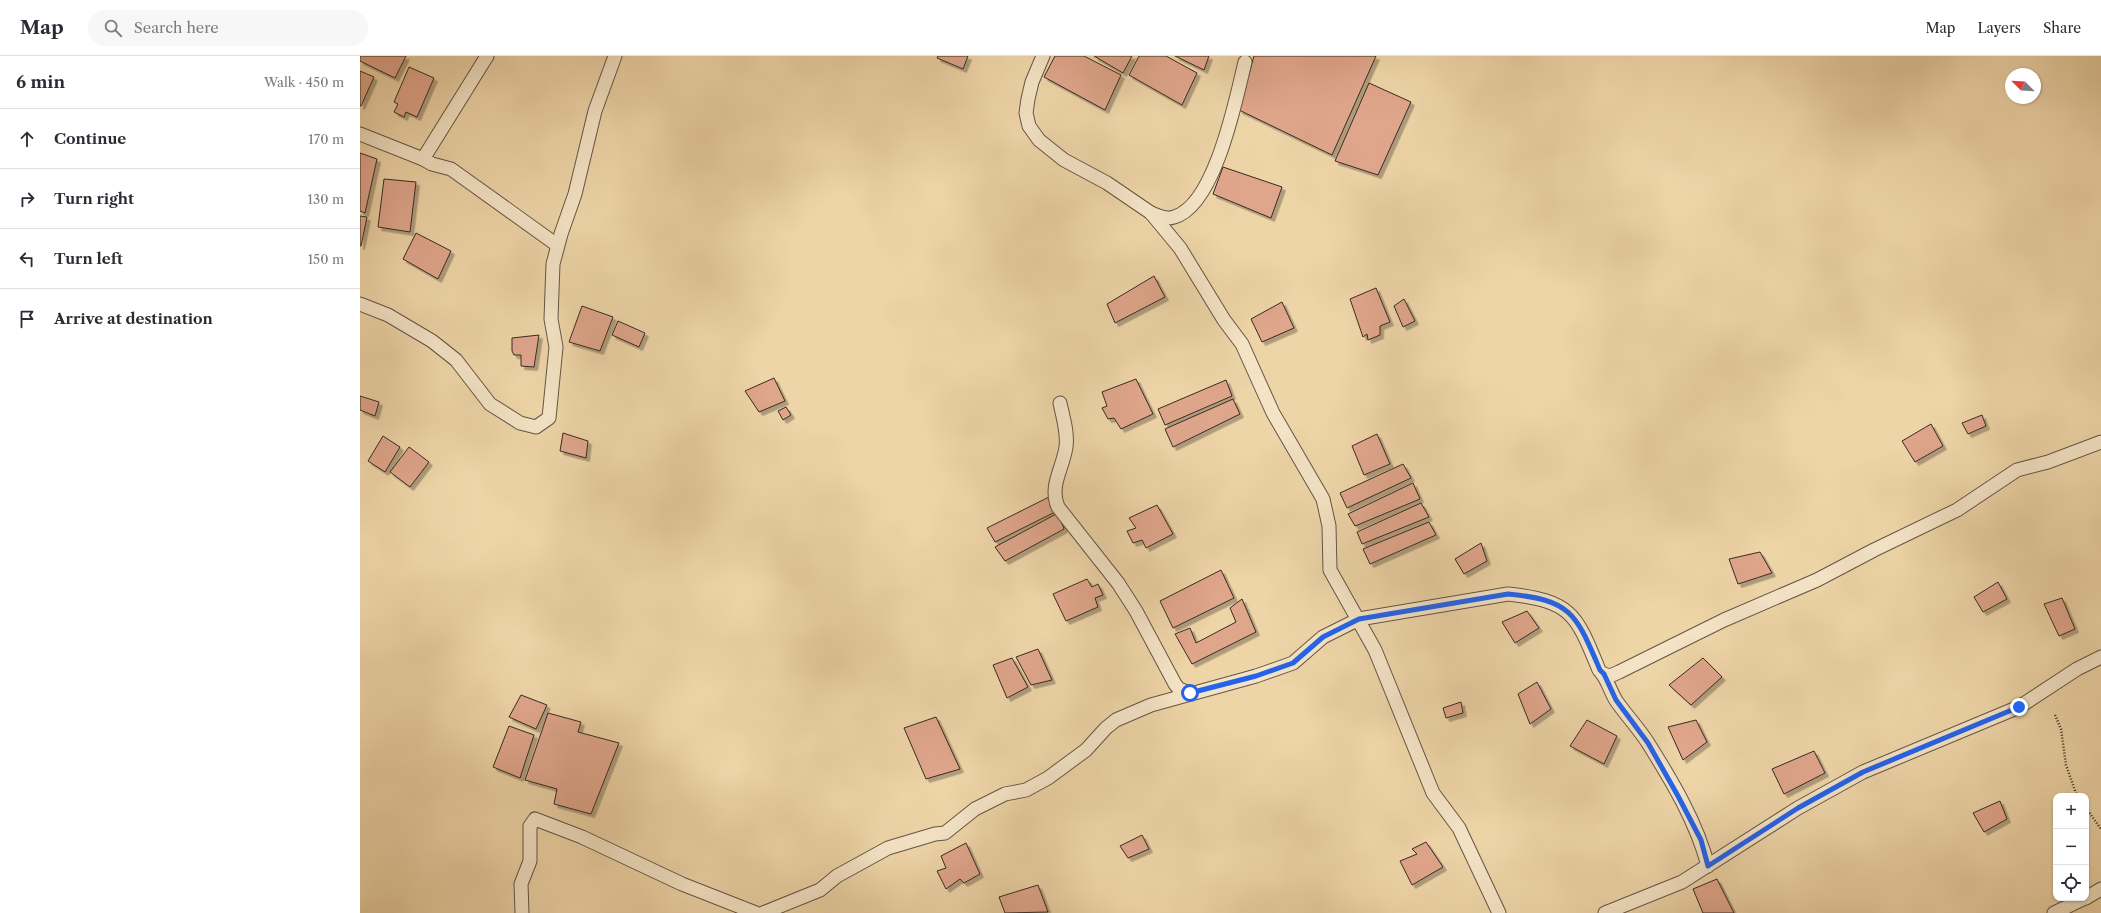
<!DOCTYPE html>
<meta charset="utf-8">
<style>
body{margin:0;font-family:"Libre Caslon Text",serif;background:#f7f7f7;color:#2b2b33}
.controls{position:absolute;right:12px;bottom:12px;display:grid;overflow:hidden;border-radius:8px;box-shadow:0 1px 3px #0004}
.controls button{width:36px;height:36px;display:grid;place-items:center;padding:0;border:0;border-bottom:1px solid #e1e1e2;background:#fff;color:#2b2b33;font:20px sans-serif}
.compass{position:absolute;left:1645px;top:12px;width:36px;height:36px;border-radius:50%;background:#fff;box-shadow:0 1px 3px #0004;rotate:294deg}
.stop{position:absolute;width:12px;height:12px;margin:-9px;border:3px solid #2563eb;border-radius:50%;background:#fff}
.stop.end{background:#2563eb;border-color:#fff;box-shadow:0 1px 4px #0008}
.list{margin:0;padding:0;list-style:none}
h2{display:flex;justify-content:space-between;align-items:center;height:52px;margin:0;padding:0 16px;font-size:17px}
h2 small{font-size:13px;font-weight:400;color:#7c7c81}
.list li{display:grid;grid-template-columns:26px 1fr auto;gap:12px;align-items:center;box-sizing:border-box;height:60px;padding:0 16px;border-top:1px solid #e1e1e2}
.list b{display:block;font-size:15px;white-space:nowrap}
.list em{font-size:13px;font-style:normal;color:#7c7c81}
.icon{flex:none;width:22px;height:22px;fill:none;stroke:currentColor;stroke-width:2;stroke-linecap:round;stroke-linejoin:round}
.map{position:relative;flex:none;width:1741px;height:857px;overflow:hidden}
header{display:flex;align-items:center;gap:24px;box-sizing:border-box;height:56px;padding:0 20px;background:#fff;border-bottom:1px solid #e1e1e2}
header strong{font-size:19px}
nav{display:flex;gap:22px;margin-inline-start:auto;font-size:14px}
.search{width:280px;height:36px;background:#f7f7f7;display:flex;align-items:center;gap:10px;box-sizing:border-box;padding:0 14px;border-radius:22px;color:#7c7c81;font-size:15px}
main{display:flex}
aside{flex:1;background:#fff}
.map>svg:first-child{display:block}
.building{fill:#e0a68c;stroke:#362a24;filter:url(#shadow)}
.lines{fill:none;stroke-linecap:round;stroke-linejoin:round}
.street-casing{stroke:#645545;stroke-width:15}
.path{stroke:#362a24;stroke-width:2.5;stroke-dasharray:1 2;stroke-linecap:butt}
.street{stroke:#f4e4c6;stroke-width:13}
.route{stroke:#2563eb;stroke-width:5}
</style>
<header>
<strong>Map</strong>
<div class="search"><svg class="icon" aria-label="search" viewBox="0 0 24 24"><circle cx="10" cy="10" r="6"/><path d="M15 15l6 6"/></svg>Search here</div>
<nav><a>Map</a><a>Layers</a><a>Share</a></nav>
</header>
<main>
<aside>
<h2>6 min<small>Walk · 450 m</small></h2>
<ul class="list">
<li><svg class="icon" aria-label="ahead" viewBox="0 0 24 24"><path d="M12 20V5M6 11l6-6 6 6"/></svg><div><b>Continue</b></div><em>170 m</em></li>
<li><svg class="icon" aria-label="right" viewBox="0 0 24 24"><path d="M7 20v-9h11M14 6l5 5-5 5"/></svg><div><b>Turn right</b></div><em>130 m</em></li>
<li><svg class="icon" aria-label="left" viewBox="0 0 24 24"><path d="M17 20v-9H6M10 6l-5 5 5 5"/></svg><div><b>Turn left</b></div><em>150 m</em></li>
<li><svg class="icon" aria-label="arrive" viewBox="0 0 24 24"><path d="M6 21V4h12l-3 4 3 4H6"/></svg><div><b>Arrive at destination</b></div></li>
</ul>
</aside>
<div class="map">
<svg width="1741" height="857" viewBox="0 0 1741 857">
<defs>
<filter id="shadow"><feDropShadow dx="3.5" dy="3.5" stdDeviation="0" flood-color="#0004"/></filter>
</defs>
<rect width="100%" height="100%" fill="#eed5a8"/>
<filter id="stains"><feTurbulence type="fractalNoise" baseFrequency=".005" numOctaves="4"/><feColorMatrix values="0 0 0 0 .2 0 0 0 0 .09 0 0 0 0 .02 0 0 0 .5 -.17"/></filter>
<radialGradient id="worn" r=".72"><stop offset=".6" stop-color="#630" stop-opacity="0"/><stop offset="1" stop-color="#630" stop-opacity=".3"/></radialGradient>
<g class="building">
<polygon points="0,0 46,0 35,22 0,5"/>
<polygon points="578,0 608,0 603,13 577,2"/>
<polygon points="695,0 724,0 761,19 745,54 684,21"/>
<polygon points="734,0 772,0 763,17"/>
<polygon points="779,0 806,0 837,17 822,49 769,19"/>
<polygon points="815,0 849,0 844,14"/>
<polygon points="894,0 1016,0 972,99 879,54"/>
<polygon points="49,11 74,22 57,61 46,56 44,61 34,56 38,48 34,46"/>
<polygon points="0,15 14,21 1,50 0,50"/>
<polygon points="1009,27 1051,46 1018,119 975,105"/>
<polygon points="0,97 17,103 5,157 0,155"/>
<polygon points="863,111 922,131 911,162 853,138"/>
<polygon points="24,123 56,126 50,176 18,171"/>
<polygon points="0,160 7,161 1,190 0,190"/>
<polygon points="56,177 91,195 78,223 43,203"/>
<polygon points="794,220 805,241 755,267 747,248"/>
<polygon points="1016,232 1030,266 1020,270 1020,279 1008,284 1007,278 1003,281 990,243"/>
<polygon points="1044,243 1055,265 1043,271 1034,250"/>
<polygon points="922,246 934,272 902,286 891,263"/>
<polygon points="222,250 253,261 240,295 209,286"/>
<polygon points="258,265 285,277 279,291 252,279"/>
<polygon points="179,279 174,311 161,310 161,299 154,299 152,295 152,282"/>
<polygon points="414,322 425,345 399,356 385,335"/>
<polygon points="776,323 793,358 761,373 754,362 748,363 742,352 747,350 742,336"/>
<polygon points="866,324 872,340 805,369 798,353"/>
<polygon points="0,340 19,346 15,360 0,354"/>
<polygon points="873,343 880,358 813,391 805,373"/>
<polygon points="426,351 431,359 423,364 418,355"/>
<polygon points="1622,359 1626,370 1608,378 1602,367"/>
<polygon points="1571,368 1583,390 1555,406 1542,385"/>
<polygon points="203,377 228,385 226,402 200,395"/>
<polygon points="1017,378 1030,408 1004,419 992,390"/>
<polygon points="23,380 40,391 25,416 8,405"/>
<polygon points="49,391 69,406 50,431 30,416"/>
<polygon points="1043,408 1051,422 987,452 980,437"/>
<polygon points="1053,427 1060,443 995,470 988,458"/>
<polygon points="691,440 697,455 635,486 627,472"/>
<polygon points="1061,447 1069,461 1002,488 997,476"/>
<polygon points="797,449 813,478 786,492 782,484 773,487 767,475 776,472 769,462"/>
<polygon points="698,457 704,473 645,505 635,491"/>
<polygon points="1069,466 1076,479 1010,508 1003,493"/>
<polygon points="1121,487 1127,505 1104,518 1095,503"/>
<polygon points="1400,496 1412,517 1378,528 1369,503"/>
<polygon points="861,514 874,542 813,572 800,545"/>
<polygon points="727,523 732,531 738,528 743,539 735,542 738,551 706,565 693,538"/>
<polygon points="1638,526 1647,543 1623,556 1614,541"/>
<polygon points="1702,542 1715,573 1699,580 1684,548"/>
<polygon points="882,543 896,576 832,608 815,578 830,572 836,587 876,566 870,552"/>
<polygon points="1167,555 1179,572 1155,587 1142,566"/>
<polygon points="678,593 692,624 671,629 656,601"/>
<polygon points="652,602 668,631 647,642 633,609"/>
<polygon points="1343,602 1362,621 1331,649 1309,629"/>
<polygon points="1177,626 1191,653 1170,668 1158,638"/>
<polygon points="161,639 187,649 176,673 149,661"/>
<polygon points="1101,646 1103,657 1086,662 1083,652"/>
<polygon points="188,657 221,666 218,676 259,687 231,758 194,748 197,733 165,724"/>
<polygon points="576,661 600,713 566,723 544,672"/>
<polygon points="1227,664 1257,680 1244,708 1210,690"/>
<polygon points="1336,664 1347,686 1323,704 1308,671"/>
<polygon points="149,670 174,679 160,722 133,711"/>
<polygon points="1454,695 1465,717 1424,738 1412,713"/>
<polygon points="1640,745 1647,763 1624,776 1613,757"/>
<polygon points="782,779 789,793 768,802 760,790"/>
<polygon points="1066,786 1083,811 1052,829 1040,805 1057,798 1052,793"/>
<polygon points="606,787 620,818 604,827 600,823 586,833 577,815 586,812 581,800"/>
<polygon points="1357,823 1374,857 1343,857 1333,833"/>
<polygon points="678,829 688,856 645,857 639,841"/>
</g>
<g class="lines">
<g class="street-casing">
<g id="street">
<polyline points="683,0 672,26 668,43 666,57 669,70 679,84 704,104 747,127 791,157 820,192 864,264 882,288 913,357 963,443 969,470 970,514 1015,594 1073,737 1099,772 1139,857"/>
<polyline points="0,78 63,103 72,108 91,113 197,189"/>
<polyline points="63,103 127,0"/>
<path d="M791,157C798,160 806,164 814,161C855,150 876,43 885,6"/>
<polyline points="0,248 28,259 72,285 96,304 130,348 160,367 176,371 189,362 196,291 191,263 193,208 201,178 215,138 235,55 255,0"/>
<path d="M700,347C703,361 708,377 706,391C703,412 689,430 698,451L758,527L776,555L815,628L819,633L830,637"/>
<polyline points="1244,618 1250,620 1259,616 1364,564 1457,524 1514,494 1597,454 1657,414 1688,406 1741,386"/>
<polyline points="1726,842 1741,833"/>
<polyline points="162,857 161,828 170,805 170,770 175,763 222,781 322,828 396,857"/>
<path d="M403,857L460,834L477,820L528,792L575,778L585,777L615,753L645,738L666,734L688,722L726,694L746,672L756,664L791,649L896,620L933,607L963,581L999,563L1148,538C1212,545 1216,558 1239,614C1248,623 1250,636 1257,646C1267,660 1279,673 1288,687C1312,725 1337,767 1348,810"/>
<polyline points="1245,857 1322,826 1438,752 1503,716 1659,651 1717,613 1741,601"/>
<polyline points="1694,857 1725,842"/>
</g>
</g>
<g class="path">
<polyline points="1695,659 1701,673 1706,709 1717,740"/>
<polyline points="1726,752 1741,773"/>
</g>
<use href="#street" class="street"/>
</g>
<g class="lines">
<path class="route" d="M830,637L896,620L933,607L963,581L999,563L1148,538C1212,544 1216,558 1240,614L1244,618L1256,644L1288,687L1318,740L1341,784L1348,810L1438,752L1503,716L1659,651"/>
</g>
<rect width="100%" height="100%" filter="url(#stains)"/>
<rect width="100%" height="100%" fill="url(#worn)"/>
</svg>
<div class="controls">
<button>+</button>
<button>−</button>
<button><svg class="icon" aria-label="locate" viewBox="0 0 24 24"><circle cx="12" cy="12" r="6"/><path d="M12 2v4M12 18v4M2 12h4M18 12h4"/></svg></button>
</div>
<svg class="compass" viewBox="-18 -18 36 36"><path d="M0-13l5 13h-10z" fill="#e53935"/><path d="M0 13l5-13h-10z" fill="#7c7c81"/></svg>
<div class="stop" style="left:830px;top:637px"></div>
<div class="stop end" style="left:1659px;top:651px"></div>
</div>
</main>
